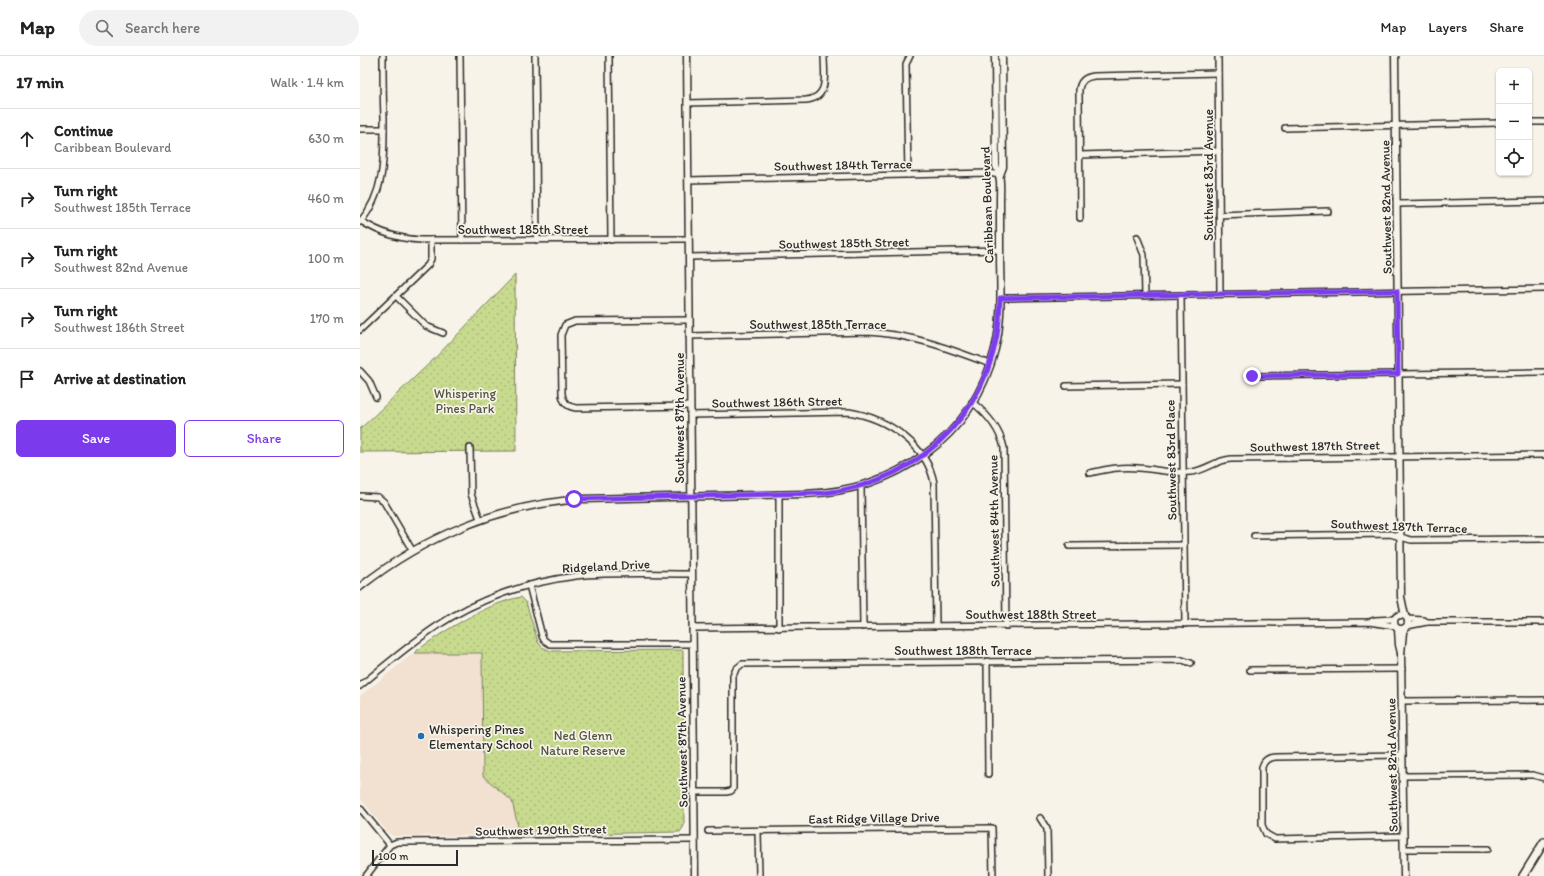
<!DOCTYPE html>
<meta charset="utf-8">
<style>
body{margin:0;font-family:Itim,sans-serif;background:#f2f2f2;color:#222}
.controls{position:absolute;right:12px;top:12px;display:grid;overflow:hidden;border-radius:6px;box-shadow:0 1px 3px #0004}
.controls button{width:36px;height:36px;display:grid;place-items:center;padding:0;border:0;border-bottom:1px solid #e0e0e0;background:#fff;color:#222;font:20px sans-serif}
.scale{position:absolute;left:12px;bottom:10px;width:86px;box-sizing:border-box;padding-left:4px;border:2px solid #2b2b2b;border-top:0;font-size:11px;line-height:14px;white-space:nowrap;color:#2b2b2b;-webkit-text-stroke:3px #f7f3e8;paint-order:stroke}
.stop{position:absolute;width:12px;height:12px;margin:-9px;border:3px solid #7c3aed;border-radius:50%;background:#fff}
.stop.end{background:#7c3aed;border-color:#fff;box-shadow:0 1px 4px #0008}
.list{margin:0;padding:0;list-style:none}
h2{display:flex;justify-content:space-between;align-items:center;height:52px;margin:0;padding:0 16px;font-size:17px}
h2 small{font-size:13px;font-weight:400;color:#767676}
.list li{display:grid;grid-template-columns:26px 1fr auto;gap:12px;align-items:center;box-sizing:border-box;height:60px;padding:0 16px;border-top:1px solid #e0e0e0}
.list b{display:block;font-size:15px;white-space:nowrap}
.list p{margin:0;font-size:13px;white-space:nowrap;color:#767676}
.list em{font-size:13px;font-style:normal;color:#767676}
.actions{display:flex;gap:8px;padding:12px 16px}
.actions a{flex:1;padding:9px 0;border:1px solid #7c3aed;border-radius:6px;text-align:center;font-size:14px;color:#7c3aed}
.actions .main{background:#7c3aed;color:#fff}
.icon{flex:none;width:22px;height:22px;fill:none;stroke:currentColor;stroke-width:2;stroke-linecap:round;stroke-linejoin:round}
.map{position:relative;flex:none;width:1184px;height:820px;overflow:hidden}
header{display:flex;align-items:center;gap:24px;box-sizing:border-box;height:56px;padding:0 20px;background:#fff;border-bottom:1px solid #e0e0e0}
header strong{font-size:19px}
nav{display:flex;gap:22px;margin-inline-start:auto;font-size:14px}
.search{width:280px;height:36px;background:#f2f2f2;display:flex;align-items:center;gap:10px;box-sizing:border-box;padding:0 14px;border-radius:22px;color:#767676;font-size:15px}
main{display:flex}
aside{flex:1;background:#fff}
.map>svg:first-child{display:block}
.built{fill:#f2e0d0}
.grass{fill:url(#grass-dots);stroke:#79825c}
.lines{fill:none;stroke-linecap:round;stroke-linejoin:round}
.minor-casing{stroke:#2b2b2b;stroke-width:8}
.tertiary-casing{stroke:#2b2b2b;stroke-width:9}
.secondary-casing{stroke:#2b2b2b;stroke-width:10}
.minor{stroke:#f7f3e8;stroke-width:5}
.tertiary{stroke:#f7f3e8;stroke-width:6}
.secondary{stroke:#f7f3e8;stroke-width:7}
.route{stroke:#7c3aed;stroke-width:5}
.poi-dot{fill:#1f6fb2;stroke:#f7f3e8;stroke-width:1.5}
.labels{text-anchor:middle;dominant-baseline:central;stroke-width:3.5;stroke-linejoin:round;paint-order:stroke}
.street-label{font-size:13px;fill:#2b2b2b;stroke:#f7f3e8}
.park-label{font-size:13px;fill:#525744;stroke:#f7f3e8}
.poi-label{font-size:13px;fill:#2b2b2b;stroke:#f7f3e8;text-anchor:start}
</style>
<header>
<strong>Map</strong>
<div class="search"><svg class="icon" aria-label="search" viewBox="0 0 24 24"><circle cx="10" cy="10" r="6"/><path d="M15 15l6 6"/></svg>Search here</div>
<nav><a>Map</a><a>Layers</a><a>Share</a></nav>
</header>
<main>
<aside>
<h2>17 min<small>Walk · 1.4 km</small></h2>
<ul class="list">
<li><svg class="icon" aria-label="ahead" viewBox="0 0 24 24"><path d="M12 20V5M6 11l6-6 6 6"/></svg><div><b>Continue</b><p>Caribbean Boulevard</p></div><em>630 m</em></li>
<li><svg class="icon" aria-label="right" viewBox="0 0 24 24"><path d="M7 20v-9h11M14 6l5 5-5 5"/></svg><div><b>Turn right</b><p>Southwest 185th Terrace</p></div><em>460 m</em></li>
<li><svg class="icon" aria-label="right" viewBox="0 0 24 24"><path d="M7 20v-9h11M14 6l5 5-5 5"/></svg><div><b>Turn right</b><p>Southwest 82nd Avenue</p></div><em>100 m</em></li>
<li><svg class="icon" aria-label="right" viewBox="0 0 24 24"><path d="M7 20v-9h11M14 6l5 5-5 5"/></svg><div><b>Turn right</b><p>Southwest 186th Street</p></div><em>170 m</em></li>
<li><svg class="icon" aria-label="arrive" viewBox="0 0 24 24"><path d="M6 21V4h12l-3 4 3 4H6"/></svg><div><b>Arrive at destination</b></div></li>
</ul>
<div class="actions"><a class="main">Save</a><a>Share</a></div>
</aside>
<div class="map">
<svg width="1184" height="820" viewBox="0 0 1184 820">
<defs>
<pattern id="grass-dots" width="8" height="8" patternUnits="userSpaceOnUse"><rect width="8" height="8" fill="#c7da8e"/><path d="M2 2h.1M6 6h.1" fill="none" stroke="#abbb7b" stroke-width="1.8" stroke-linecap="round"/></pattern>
</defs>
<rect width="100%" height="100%" fill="#f7f3e8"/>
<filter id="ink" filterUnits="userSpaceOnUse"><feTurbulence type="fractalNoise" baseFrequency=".025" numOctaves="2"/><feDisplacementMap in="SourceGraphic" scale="8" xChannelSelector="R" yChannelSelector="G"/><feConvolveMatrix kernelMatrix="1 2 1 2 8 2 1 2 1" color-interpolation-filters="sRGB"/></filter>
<g filter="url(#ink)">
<polygon class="built" points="54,597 122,597 123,720 152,745 160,779 32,780 28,777 0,742 0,640"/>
<g class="grass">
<polygon points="155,219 156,395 0,396 0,373 74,303"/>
<path d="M161,541L166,546L178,586L182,591L191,595L323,594L324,770L320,776L160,779L152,745L123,720L122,597H54C81,576 128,547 161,541Z"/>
</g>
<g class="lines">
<g class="minor-casing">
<g id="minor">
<polyline points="100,0 102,184"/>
<polyline points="175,0 177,184"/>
<polyline points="249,0 251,184"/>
<polyline points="858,0 860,238"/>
<path d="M327,47L446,44C470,42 464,18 464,0"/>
<polyline points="1169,66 1184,66"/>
<polyline points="925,72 1139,67"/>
<polyline points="0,73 24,73"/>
<polyline points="720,99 859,95"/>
<polyline points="548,119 546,8 550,0"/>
<polyline points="328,124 628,117 640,119"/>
<polyline points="1037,148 1184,145"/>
<polyline points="859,159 968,155"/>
<path d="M720,162L719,34C720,25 725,21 734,20L858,17"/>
<path d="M1,165C20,177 38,183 61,184L328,183"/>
<path d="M0,166C26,136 24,98 24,61C23,41 23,20 23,0"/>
<polyline points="777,181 784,199 785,240"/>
<polyline points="329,201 640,194"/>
<polyline points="821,239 825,568"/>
<polyline points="36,240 66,270 83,277"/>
<polyline points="641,242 1184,233"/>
<path d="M329,264L215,265L205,269L201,279L202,338C203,346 207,351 216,352L330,350"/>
<polyline points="0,274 68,209 71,203 71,184"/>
<path d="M329,280L508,276C551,278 590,293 630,308"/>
<polyline points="0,315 9,325 16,341"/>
<polyline points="892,320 1184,316"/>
<polyline points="706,330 822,328"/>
<path d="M612,346C627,358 640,373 644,392L646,570"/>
<path d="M330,359L489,356C526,362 567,388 574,427L576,570"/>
<polyline points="110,392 111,438 120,463"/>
<path d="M730,417C747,413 762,410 779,412C796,413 812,418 831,416C845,415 856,404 871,403L1184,399"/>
<polyline points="501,430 503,571"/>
<polyline points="419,438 419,572"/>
<polyline points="0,440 18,441 24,446 52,494"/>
<polyline points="894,480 1030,478 1051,484 1184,483"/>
<polyline points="709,490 824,489"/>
<polyline points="169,529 182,580 184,584 190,588 332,588"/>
<polyline points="1047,563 1064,564 1067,566 1184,566"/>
<polyline points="1009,566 1015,564 1034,563"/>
<polyline points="1047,570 1067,566"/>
<polyline points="332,572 1009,566 1035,570"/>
<polyline points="627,605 628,718"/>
<polyline points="890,614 1042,613"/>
<path d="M0,630C25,609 50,588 77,570C117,543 168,526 216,520C254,516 293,518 331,518"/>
<polyline points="1042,645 1184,644"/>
<path d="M1043,699L916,701C909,701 904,704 902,711V769L906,778L915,783L1044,780"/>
<polyline points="1043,720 1173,719 1184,722"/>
<polyline points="334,736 366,736 371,735 373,733 373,620 376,613 382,608 822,604 831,607"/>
<polyline points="0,752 30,789"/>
<polyline points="680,762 687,773 688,820"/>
<polyline points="348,775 632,772 633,820"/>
<polyline points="398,775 399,820"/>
<polyline points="1044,793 1128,793"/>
<polyline points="6,820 30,789 37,786 334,784"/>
</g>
</g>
<g class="tertiary-casing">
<g id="tertiary">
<polyline points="327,0 335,820"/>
<polyline points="1035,0 1041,541 1045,560"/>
<polyline points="640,119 643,111 642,0"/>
<path d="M0,531C64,480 140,449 222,443L445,438C534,435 613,383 635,293C643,262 640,229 640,197C640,179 640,161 640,143C640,135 641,126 639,119C639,116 637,113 636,110L635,0"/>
<circle cx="1041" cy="566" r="7"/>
<polyline points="1038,573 1039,589 1041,597"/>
<polyline points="1044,820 1041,598 1043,576 1045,572"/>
</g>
</g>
<g class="secondary-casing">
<polyline id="secondary" points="1163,820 1184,786"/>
</g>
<use href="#minor" class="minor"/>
<use href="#tertiary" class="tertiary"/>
<use href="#secondary" class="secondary"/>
</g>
</g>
<g class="lines" filter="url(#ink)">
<path class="route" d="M214,443L464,437C566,426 641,346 640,242L1037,235L1038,318L892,320"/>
</g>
<circle class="poi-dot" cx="61" cy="680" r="4"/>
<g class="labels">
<g class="street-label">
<text transform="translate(483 109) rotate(-1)">Southwest 184th Terrace</text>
<text transform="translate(848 119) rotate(-90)">Southwest 83rd Avenue</text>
<text transform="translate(627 149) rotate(-92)">Caribbean Boulevard</text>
<text transform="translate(1026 151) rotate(-91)">Southwest 82nd Avenue</text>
<text x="163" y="173">Southwest 185th Street</text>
<text transform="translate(484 187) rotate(-1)">Southwest 185th Street</text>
<text x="458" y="268">Southwest 185th Terrace</text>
<text transform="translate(417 346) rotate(-1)">Southwest 186th Street</text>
<text transform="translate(319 362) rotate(-90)">Southwest 87th Avenue</text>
<text transform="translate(955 390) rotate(-1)">Southwest 187th Street</text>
<text transform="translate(811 404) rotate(-91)">Southwest 83rd Place</text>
<text transform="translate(634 465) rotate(-91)">Southwest 84th Avenue</text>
<text transform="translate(1039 470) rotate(2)">Southwest 187th Terrace</text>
<text transform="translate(246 510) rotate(-3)">Ridgeland Drive</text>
<text x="671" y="558">Southwest 188th Street</text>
<text x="603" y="594">Southwest 188th Terrace</text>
<text transform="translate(322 686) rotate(-91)">Southwest 87th Avenue</text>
<text transform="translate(1032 709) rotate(-91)">Southwest 82nd Avenue</text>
<text transform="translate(514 762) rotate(-1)">East Ridge Village Drive</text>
<text transform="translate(181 774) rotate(-1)">Southwest 190th Street</text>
</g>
<g class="park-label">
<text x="105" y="337">Whispering<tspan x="105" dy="15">Pines Park</tspan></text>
<text x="223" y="679">Ned Glenn<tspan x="223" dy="15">Nature Reserve</tspan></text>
</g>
<g class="poi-label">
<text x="69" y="673">Whispering Pines<tspan x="69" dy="15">Elementary School</tspan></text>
</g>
</g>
</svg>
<div class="controls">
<button>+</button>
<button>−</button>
<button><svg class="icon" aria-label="locate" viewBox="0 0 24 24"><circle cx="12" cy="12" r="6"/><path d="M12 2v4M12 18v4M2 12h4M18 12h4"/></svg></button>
</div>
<div class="scale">100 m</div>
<div class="stop" style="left:214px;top:443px"></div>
<div class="stop end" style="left:892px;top:320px"></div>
</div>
</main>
